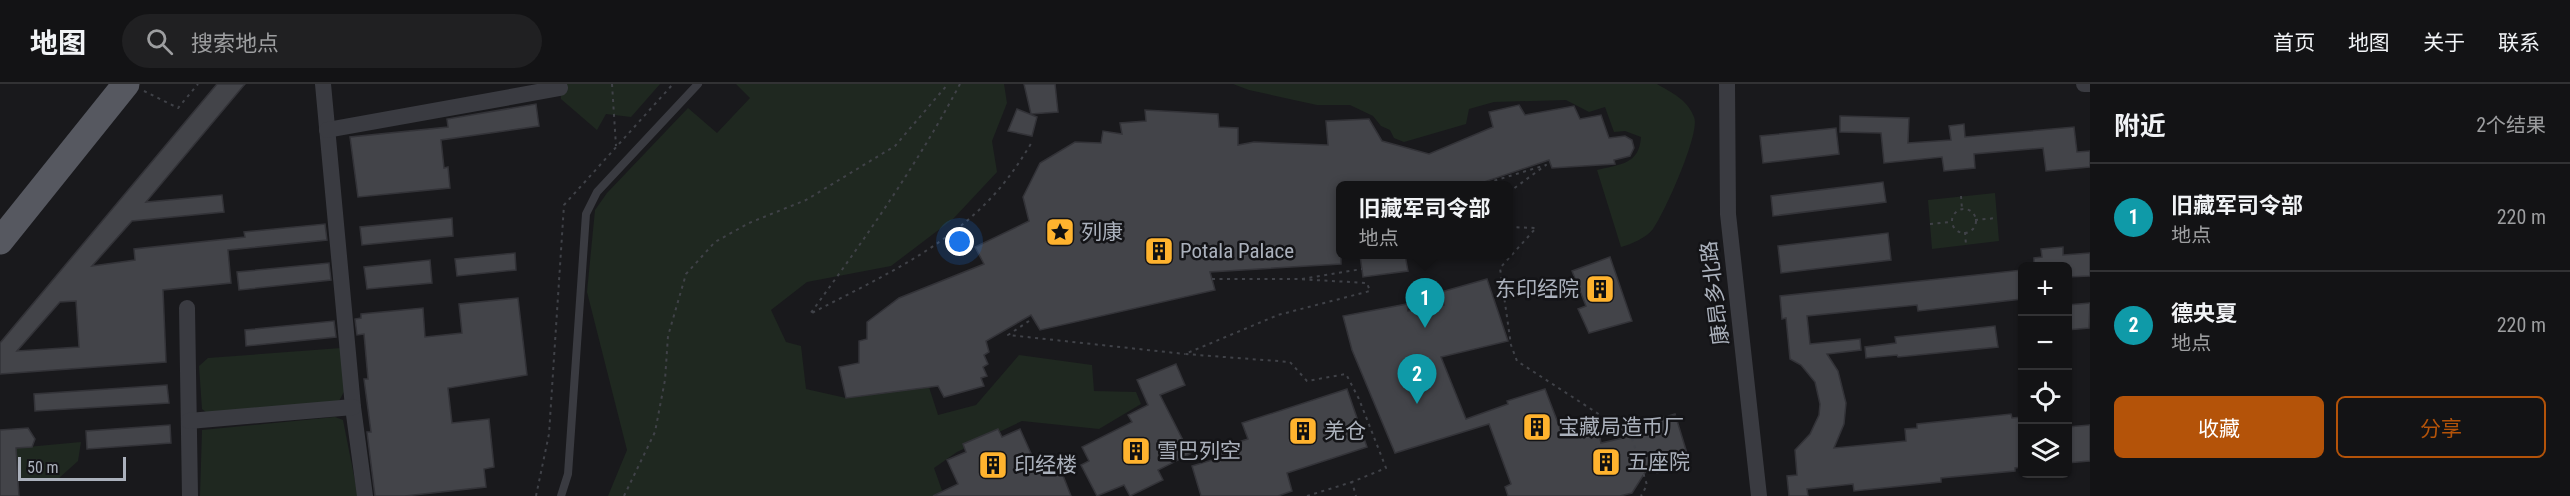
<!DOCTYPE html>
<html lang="zh">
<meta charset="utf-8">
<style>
body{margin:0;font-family:"Roboto Condensed","Noto Sans SC",sans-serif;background:#202022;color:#f1f3f6}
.controls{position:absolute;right:18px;bottom:18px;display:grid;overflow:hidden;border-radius:9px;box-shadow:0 2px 4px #0004}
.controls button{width:54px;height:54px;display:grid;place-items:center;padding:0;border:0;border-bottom:2px solid #323234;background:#131315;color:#f1f3f6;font:30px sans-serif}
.scale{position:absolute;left:18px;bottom:15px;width:108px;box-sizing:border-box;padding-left:6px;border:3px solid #abb1bc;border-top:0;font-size:16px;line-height:21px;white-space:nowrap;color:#abb1bc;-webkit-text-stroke:4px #141417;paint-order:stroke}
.you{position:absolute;left:960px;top:158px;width:21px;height:21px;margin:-15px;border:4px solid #fff;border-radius:50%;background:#1a73e8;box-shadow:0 0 0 9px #1a73e833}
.badge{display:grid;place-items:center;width:39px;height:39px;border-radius:50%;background:#b45309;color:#fff;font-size:20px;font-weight:700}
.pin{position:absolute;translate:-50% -50px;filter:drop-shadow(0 2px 3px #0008)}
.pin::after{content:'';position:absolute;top:32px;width:21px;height:18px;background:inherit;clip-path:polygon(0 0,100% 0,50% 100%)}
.popup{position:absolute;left:1336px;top:97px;width:177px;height:78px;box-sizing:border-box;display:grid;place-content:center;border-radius:9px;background:#131315;filter:drop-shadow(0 2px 4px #0005);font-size:20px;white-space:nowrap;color:#9d9ea0}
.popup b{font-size:22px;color:#f1f3f6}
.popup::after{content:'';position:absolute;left:50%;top:100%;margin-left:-12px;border:12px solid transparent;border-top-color:#131315}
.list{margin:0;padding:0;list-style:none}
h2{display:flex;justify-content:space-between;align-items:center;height:78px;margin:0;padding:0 24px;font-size:26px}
h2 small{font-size:20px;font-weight:400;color:#9d9ea0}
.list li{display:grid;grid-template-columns:39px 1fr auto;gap:18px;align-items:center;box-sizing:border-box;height:108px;padding:0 24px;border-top:2px solid #323234}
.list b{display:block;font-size:22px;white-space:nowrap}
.list p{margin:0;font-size:20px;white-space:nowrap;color:#9d9ea0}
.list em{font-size:20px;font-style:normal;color:#9d9ea0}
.actions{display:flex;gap:12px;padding:18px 24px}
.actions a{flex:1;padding:14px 0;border:2px solid #b45309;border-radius:9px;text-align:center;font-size:21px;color:#b45309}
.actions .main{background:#b45309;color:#fff}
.icon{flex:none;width:33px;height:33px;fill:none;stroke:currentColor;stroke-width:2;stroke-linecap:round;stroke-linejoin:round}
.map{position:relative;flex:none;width:2090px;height:412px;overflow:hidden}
header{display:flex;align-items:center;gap:36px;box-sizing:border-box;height:84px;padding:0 30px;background:#131315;border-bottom:2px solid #323234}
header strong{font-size:28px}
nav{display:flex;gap:33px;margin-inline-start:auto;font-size:21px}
.search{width:420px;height:54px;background:#202022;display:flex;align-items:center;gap:15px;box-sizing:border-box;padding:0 21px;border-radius:33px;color:#9d9ea0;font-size:22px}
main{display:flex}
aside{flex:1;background:#131315}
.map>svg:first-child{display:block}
.green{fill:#1f2820}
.building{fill:#434449;stroke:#333338;stroke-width:1.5;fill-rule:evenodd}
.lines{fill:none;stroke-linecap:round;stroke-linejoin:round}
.path{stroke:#404248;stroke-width:2;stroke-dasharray:3 4.5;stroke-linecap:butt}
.service{stroke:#3a3b41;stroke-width:8}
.minor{stroke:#3a3b41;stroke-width:16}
.primary{stroke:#565860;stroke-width:27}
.labels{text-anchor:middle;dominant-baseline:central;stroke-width:5;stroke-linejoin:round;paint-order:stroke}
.poi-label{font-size:21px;fill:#abb1bc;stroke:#141417;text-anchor:start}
.street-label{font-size:21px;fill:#abb1bc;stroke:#141417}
</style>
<header>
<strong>地图</strong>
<div class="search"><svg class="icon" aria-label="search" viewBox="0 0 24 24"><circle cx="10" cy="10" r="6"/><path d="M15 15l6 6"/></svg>搜索地点</div>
<nav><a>首页</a><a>地图</a><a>关于</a><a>联系</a></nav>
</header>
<main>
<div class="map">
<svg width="2090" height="412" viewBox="0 0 2090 412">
<rect width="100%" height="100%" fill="#19191c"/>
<g class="green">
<polygon points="560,0 660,0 631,33 606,30 597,46 561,15"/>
<polygon points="736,0 1004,0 1007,19 992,57 997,88 953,135 891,182 807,198 771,226 786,258 801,262 806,305 846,314 929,303 938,331 976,321 1019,271 1092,281 1094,307 1136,308 1141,320 1099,345 1022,337 957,368 934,384 944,412 608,412 627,366 587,208 595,126 607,109 688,24 717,49 750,14"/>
<path d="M1233,0H1657C1672,9 1687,15 1694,33C1701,48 1664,130 1653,145C1646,154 1632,160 1621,163L1597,86C1620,80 1639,81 1641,53L1625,47L1614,48L1605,23L1589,28L1566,16L1494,18L1469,25L1466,40L1404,58L1394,54L1390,46L1381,42L1373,32L1350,21H1317L1249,6Z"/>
<polygon points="1995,109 1999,157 1932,165 1928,116"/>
<polygon points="341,264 345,306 339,317 207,329 202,325 199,282 208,274"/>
<polygon points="335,333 343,336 358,412 200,412 202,346"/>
<polygon points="81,358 78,377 59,394 18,396 16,364"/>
</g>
<g class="building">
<path d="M217,0H245L146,118L222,111L224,128L132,137L92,182L135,176L134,165L245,153L244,148L325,140L327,156L228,166L231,199L163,206L166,278L0,290V259ZM76,217L79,263L17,267L60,218Z"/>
<polygon points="1024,0 1055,0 1058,28 1031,30"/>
<polygon points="536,20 539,42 441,56 444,84 448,83 450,104 358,113 350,53 448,43 447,35"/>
<polygon points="1519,21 1525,31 1574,22 1580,35 1601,31 1609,54 1625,52 1632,56 1634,64 1630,72 1614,76 1615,80 1552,84 1549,76 1481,99 1480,102 1341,102 1341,180 1210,188 1215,206 1040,246 1031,231 986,257 989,268 984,271 988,280 983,283 987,292 981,294 984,302 944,313 938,302 846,314 839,283 859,279 859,257 867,255 867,238 899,214 984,180 975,163 1029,137 1023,113 1040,79 1075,58 1101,59 1103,47 1122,50 1120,39 1146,37 1145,26 1218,30 1219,43 1238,44 1238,61 1254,58 1328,61 1326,37 1369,35 1382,57 1429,70 1493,43 1489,28"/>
<polygon points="1017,25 1037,33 1032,52 1008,47"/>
<polygon points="1840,32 1909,34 1908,59 1951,56 1949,42 1964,40 1965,53 2074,43 2077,68 2090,67 2090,83 2046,87 2043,64 1974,70 1975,84 1944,87 1942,73 1884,79 1881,49 1840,48"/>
<polygon points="1836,44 1839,70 1763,79 1760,52"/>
<polygon points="1883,98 1886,118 1773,132 1771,112"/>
<polygon points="452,134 453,152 362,161 360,143"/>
<polygon points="1888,149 1891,176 1781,189 1778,162"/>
<polygon points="2063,163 2063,171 2090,169 2090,192 2067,193 2067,183 2034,183 2034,174 2042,173 2041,165"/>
<polygon points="515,169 516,186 457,192 455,175"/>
<polygon points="1360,171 1405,171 1408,187 1363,193"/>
<polygon points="1610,173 1632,237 1589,249 1578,225 1586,222 1572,187"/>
<polygon points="430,176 432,199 367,205 364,183"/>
<polygon points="329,179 331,196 239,206 237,188"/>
<polygon points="2022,186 2022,215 1918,227 1917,221 1807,232 1810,260 1860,255 1861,266 1827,270 1838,287 1846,319 1844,340 1834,364 1906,357 1905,345 1917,344 1917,340 2011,330 2012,334 2022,333 2022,383 2015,384 2015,387 1941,394 1941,398 1854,407 1853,400 1807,405 1808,412 1789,412 1787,392 1797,391 1795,366 1810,350 1819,331 1820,320 1815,298 1801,281 1790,275 1786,234 1782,235 1780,212"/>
<polygon points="1487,195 1508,257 1441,273 1466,335 1508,320 1507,317 1545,305 1563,352 1599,349 1601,359 1645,349 1643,340 1675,330 1690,379 1657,389 1653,376 1632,409 1620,412 1508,412 1505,403 1511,400 1489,340 1395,369 1352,266 1343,232 1407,220 1408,227 1444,221 1441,208"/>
<polygon points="518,214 527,291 448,304 452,339 489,335 494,383 484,385 486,403 405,412 375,412 367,348 371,348 364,295 368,295 364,250 357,251 355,235 361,234 361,230 423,224 425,253 462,249 459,220"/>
<polygon points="2090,219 2089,244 2067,246 2067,221"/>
<polygon points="334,237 336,253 246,262 245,246"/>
<polygon points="1995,242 1998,263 1898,273 1897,271 1866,274 1865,263 1896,259 1895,253"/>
<polygon points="1176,280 1185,301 1160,311 1190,370 1158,386 1163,396 1130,412 1124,401 1097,412 1081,381 1089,377 1082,363 1132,338 1128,331 1148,321 1137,296"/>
<polygon points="167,301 169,319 35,327 34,310"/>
<polygon points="1347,305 1367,363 1287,389 1292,407 1278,412 1201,412 1192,382 1222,373 1219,364 1248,355 1242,339"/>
<polygon points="170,341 171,359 87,365 86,347"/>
<polygon points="2090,341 2090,377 2067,379 2067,343"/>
<polygon points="28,344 35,355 32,363 16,364 19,412 0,412 0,346"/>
<polygon points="998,345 1002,353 1020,345 1038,385 1057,376 1071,412 933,412 958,400 947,376 966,368 963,360"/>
</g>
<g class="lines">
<g class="path">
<polyline points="612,0 616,62"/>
<path d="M960,0C917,81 864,156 810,230C873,197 941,167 991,114C1007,97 1020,78 1032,58"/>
<polyline points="144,7 178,24 198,0"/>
<polyline points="1480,101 1546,81 1509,108"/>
<polyline points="1961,112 1962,125"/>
<circle cx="1964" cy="137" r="12"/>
<polyline points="1975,136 1997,134"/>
<polyline points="1930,140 1951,138"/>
<polyline points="1509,143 1536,144 1500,184 1511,261 1517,277 1631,351 1647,401 1641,412"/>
<polyline points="1965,148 1966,161"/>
<polyline points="1212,195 1297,195 1367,199 1370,207 1278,231 1185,270 1290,278 1307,297 1346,290 1359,315 1386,384 1352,398 1356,412"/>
<polyline points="1302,195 1362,185"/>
<polyline points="1029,237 1008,251 1185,270"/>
<polyline points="536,412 549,350 564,121 673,0"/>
<polyline points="624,412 655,348 665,296 668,252 686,190 715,158 749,139 806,116 895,62 948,0"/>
<polyline points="1307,412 1352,398"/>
</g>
<polyline class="service" points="561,412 568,390 586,130 597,108 698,0"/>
<g class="minor">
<polyline points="323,0 353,323 365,412"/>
<polyline points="1727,0 1728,130 1759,412"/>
<polyline points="2084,0 2090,0"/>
<polyline points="327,46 560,4"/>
<polyline points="187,224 190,412"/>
<polyline points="189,337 353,323"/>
</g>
<polyline class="primary" points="0,157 126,0"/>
</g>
<defs>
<g id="sight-square" transform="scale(1.5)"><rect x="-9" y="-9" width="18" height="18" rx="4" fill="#ffb32e" stroke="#141417"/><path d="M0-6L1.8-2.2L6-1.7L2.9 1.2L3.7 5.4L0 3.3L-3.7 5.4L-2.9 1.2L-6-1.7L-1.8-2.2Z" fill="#111"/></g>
<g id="building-square" transform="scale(1.5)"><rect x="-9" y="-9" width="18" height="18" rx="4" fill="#ffb32e" stroke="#141417"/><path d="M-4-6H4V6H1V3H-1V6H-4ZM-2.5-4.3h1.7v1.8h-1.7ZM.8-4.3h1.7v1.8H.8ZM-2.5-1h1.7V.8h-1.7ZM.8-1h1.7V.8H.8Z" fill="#111"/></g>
</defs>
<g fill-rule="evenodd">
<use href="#sight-square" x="1060" y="148"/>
<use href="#building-square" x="1159" y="167"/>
<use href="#building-square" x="1600" y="205"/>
<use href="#building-square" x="1537" y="343"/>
<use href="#building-square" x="1303" y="347"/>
<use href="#building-square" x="1136" y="367"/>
<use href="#building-square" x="1606" y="378"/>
<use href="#building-square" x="993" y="381"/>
</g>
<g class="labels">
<g class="poi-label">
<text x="1081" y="148">列康</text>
<text x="1180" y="167">Potala Palace</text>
<text x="1579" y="205" text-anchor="end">东印经院</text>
<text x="1558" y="343">宝藏局造币厂</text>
<text x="1324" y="347">羌仓</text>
<text x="1157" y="367">雪巴列空</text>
<text x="1627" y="378">五座院</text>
<text x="1014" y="381">印经楼</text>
</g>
<g class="street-label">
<text transform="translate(1715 209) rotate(-97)">康昂多北路</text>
</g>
</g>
</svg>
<div class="controls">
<button>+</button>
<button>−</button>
<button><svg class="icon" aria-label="locate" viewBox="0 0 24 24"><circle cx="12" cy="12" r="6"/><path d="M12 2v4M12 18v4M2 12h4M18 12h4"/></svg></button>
<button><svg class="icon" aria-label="layers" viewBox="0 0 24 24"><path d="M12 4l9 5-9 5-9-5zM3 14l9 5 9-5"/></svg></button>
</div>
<div class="scale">50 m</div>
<div class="you"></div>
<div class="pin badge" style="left:1425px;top:244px;background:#0f9aa8">1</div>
<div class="popup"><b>旧藏军司令部</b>地点</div>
<div class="pin badge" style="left:1417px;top:320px;background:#0f9aa8">2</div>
</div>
<aside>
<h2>附近<small>2个结果</small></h2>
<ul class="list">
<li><span class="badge" style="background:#0f9aa8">1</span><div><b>旧藏军司令部</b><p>地点</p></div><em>220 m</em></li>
<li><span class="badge" style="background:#0f9aa8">2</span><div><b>德央夏</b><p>地点</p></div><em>220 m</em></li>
</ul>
<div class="actions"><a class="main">收藏</a><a>分享</a></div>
</aside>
</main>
